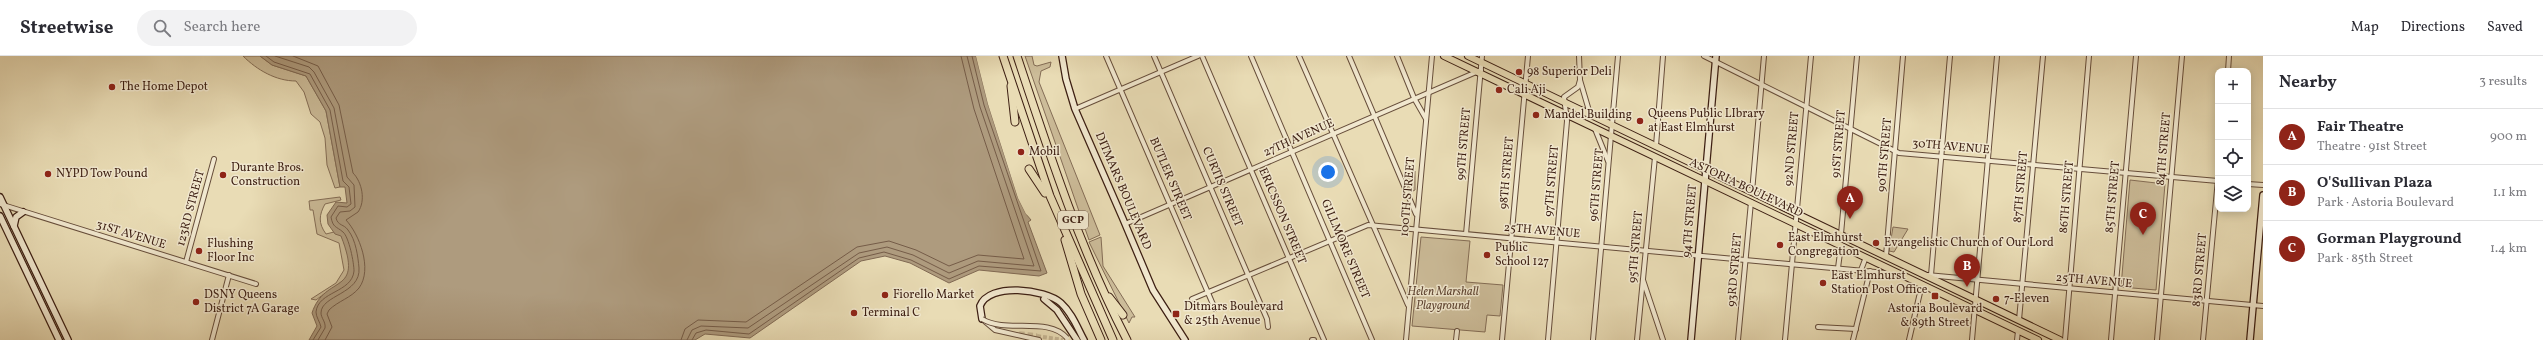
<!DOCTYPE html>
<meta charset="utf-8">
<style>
body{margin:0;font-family:Vollkorn,serif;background:#f2f2f3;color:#2b2b33}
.controls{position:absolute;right:12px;top:12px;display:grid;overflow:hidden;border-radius:8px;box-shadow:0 2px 10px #0003}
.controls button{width:36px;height:36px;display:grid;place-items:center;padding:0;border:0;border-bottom:1px solid #e1e1e2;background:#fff;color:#2b2b33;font:20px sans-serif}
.you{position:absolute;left:1328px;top:116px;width:14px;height:14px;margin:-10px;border:3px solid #fff;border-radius:50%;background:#1a73e8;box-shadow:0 0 0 6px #1a73e833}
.badge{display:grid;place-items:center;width:26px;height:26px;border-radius:50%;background:#8f2418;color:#fff;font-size:13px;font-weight:700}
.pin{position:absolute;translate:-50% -33px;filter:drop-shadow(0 1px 2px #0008)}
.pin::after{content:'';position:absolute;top:21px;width:14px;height:12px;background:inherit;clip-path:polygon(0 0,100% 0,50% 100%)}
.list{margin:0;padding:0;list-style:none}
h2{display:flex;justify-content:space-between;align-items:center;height:52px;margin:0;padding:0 16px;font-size:17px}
h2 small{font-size:13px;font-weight:400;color:#7c7c81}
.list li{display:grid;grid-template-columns:26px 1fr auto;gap:12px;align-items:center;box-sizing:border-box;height:56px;padding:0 16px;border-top:1px solid #e1e1e2}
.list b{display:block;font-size:15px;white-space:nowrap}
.list p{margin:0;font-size:13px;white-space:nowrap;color:#7c7c81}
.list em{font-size:13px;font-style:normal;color:#7c7c81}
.icon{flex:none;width:22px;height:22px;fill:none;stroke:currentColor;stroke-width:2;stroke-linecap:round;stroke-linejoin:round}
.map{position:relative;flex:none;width:2263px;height:284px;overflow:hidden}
header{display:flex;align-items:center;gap:24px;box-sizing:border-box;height:56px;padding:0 20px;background:#fff;border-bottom:1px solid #e1e1e2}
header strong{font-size:19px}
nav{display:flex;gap:22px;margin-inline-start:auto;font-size:14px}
.search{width:280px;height:36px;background:#f2f2f3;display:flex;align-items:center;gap:10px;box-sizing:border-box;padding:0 14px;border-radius:22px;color:#7c7c81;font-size:15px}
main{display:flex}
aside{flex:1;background:#fff}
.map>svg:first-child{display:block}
.green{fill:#ccbc99;stroke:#846d56}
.water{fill:#ae9b7e;stroke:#806953}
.pier{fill:#e9dcb5}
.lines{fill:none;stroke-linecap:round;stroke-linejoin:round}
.shore{stroke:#755c48;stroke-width:1}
.street-tunnel{stroke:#c6b694;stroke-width:4;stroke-dasharray:4 2;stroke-linecap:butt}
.secondary-tunnel{stroke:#c6b694;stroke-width:5.5;stroke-dasharray:5.5 3;stroke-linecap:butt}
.street-casing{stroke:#674e3b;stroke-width:6}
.secondary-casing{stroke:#3c1e12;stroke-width:8}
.primary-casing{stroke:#3c1e12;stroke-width:8}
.highway-casing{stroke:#3c1e12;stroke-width:9}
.street{stroke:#f1e8cf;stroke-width:4}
.secondary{stroke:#f1e8cf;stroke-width:5.5}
.primary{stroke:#e9dcb5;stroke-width:6}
.highway{stroke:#e9dcb5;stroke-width:7}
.street-bridge-casing{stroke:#674e3b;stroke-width:6;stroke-linecap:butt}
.street-bridge{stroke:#f1e8cf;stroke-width:4}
.poi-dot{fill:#8f2418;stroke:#f1e8cf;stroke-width:1.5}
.labels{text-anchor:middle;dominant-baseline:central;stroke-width:3;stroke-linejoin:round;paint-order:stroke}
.shield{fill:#f1e8cf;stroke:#725b4b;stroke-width:1}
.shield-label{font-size:11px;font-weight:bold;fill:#3c1e12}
.poi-label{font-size:12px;fill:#3c1e12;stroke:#f1e8cf;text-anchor:start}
.street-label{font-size:12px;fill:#3c1e12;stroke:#f1e8cf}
.park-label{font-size:12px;font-style:italic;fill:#604634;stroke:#f1e8cf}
</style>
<header>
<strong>Streetwise</strong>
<div class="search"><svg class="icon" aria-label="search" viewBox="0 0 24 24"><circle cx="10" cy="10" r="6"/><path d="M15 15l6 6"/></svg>Search here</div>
<nav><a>Map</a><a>Directions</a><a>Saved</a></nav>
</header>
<main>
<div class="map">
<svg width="2263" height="284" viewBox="0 0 2263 284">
<rect width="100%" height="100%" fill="#e9dcb5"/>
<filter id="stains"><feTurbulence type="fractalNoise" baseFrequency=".005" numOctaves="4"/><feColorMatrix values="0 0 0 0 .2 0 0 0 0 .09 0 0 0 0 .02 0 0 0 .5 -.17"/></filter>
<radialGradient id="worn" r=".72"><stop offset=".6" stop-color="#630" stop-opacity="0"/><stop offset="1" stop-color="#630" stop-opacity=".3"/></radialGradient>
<g class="green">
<path d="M243,0H260L272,9L306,20L326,55L340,131L335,132L327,109L325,82L320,66L311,58L304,36L296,25C276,25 257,14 243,0Z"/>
<polygon points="1025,0 1032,0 1034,9 1037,10 1051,6 1050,11 1041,15 1039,26 1100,179 1089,184"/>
<polygon points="1415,115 1415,134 1411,136 1404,120"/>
<polygon points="2130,124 2165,128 2156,234 2121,231"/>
<path d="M340,141L341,144L325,148C319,159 318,167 326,178L334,176L341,179C359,225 348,219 316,244L311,243L336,227L344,214L339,187L317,178L313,154H310L309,145Z"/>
<polygon points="1893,171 1908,173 1894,196 1889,195"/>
<polygon points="1101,181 1103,210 1135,261 1132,261 1129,267 1089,186"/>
<polygon points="1421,181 1470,185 1466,226 1503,229 1500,260 1487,259 1485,276 1412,270"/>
</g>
<path class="water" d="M260,0H976L988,48L1018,142L1026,158L1031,164L1028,166L1047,217L1039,220L979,214L949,227L910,207L885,200L861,205L750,282L705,278L695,284H309L317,270L312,257C325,217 365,241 341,180L335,178L328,168L327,159L336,146L347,147L345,131H340L326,55L306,20L272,9Z"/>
<polygon class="pier" points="976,0 978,0 990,48 1020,141 1030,161 1026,158 1018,142 988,48"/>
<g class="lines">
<g class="shore">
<path d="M266,0L274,6L310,18L330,54L343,125L349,131L351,148L347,151L338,150L331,161C333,172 336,170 343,176C349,181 354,207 354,215C352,237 318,235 316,256C316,261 320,266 321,271L313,284"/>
<path d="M275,0L309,11L314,16L334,52L347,121L354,129L355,151L350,155L340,156L336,162C338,170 344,168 348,174C356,184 358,201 359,212C361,238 321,239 321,257C321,262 326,266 325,272L318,284"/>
<path d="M293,0L318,10L339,49L353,117C362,126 366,145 358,156L346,164C359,178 373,213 359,232C351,242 338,245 329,254L327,258L332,271L325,284"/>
<polyline points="681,284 685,273 698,264 746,266 857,191 889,185 916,194 949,210 978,199 1024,203 974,53 961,0"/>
<polyline points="687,284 692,274 701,270 748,272 859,197 887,191 913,199 949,217 978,205 1034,210 980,51 967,0"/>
<polyline points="692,284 696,277 706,274 749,278 859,202 884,196 911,204 949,223 979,210 1041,215 984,49 972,0"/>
</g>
<polyline class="street-tunnel" points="1037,280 1063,284"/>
<polyline class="secondary-tunnel" points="1019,278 1037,280"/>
<g class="street-casing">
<g id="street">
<polyline points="1106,0 1215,253"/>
<polyline points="1154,0 1267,263 1268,271"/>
<polyline points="1202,0 1324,284"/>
<polyline points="1251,0 1372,284"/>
<polyline points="1299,0 1408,249"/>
<polyline points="1349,0 1416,158"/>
<polyline points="1397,0 1414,42 1426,63"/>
<polyline points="1579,0 1580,24 1590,58"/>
<polyline points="1704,0 1899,97 2218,125"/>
<polyline points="2228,15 2229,0"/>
<polyline points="1075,53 1198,0"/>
<polyline points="1595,73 1608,105"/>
<polyline points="1656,90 1663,0"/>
<polyline points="2248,128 2263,129"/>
<polyline points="1752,136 1764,0"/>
<polyline points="0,148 256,228"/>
<polyline points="1125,168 1481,14"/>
<polyline points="1466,178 1482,0"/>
<polyline points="1841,178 1857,0"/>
<polyline points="1886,200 1903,0"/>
<polyline points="186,206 214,103"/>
<polyline points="1838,212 1841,189"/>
<polyline points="1861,214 1866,201"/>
<polyline points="1927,219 2263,250"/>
<polyline points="1931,219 1950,0"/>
<polyline points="1643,224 1663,284"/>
<polyline points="1192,243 1368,169 1897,218"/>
<polyline points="982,263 995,274 1039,284"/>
<polyline points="2019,264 2043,0"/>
<polyline points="1818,271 1856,273"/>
<polyline points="212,284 229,219"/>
<polyline points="1312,284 1314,284"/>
<polyline points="1406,284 1432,0"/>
<polyline points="1456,284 1457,275"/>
<polyline points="1502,284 1528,0"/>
<polyline points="1548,284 1567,65 1564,41 1578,31 1580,24"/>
<polyline points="1593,284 1618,0"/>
<polyline points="1637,284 1655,101"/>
<polyline points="1738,284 1751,146"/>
<polyline points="1785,284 1811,0"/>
<polyline points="1853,284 1870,215"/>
<polyline points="1909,284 1922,228"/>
<polyline points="1972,284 1997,0"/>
<polyline points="2017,284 2018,275"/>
<polyline points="2065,284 2089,0"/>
<polyline points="2111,284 2136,0"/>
<polyline points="2157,284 2182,0"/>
<polyline points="2203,284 2218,123"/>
</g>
</g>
<g class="secondary-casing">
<g id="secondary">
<polyline points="1062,0 1066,23 1075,53 1123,163 1153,234 1185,284"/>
<polyline points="0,141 68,284"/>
<polyline points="0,160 59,284"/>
<polyline points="14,170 16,161 23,156"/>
<polyline points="1044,243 1057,254 1077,284"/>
<path d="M982,263L980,250C989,226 1045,233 1061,247C1072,257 1077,271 1084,284"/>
<polyline points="1691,284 1716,0"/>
<polyline points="2250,284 2263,139"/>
</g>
</g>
<g class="primary-casing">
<g id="primary">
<polyline points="1444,0 2038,284"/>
<polyline points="1468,0 2060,284"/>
</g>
</g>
<g class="highway-casing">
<g id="highway">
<polyline points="1003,0 1050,140 1113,284"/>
<path d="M1017,0C1049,97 1080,193 1127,284"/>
<polyline points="1011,30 1015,66"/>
<polyline points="1029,113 1045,137"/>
<polyline points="1065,184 1081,238 1101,284"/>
<polyline points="1109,241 1123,259"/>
</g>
</g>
<use href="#street" class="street"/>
<use href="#secondary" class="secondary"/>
<use href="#primary" class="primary"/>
<use href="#highway" class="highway"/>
<g class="street-bridge-casing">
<path id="street-bridge" d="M982,263C1007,278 1048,260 1067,282"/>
</g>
<use href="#street-bridge" class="street-bridge"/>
</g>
<g class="poi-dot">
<circle cx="1519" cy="16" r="4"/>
<circle cx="112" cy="31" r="4"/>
<circle cx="1499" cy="34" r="4"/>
<circle cx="1536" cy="59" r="4"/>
<circle cx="1640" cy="65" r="4"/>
<circle cx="1021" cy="96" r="4"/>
<circle cx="48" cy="118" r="4"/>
<circle cx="223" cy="119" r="4"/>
<circle cx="1876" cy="187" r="4"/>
<circle cx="1780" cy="189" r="4"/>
<circle cx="199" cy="195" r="4"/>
<circle cx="1487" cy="199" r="4"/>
<circle cx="1823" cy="227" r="4"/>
<circle cx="885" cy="239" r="4"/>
<rect x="1931" y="236" width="8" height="8" rx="2"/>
<circle cx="1996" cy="243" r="4"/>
<circle cx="196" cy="246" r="4"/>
<circle cx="854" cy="257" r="4"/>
<rect x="1172" y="254" width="8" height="8" rx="2"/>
</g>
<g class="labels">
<rect class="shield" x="1058" y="155" width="30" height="18" rx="3"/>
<g class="shield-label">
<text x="1073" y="164">GCP</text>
</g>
<g class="poi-label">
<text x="1527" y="16">98 Superior Deli</text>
<text x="120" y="31">The Home Depot</text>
<text x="1507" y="34">Cali Aji</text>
<text x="1648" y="58">Queens Public LIbrary<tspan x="1648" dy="14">at East Elmhurst</tspan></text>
<text x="1544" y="59">Mandel Building</text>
<text x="1029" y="96">Mobil</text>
<text x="231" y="112">Durante Bros.<tspan x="231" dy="14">Construction</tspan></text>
<text x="56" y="118">NYPD Tow Pound</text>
<text x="1788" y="182">East Elmhurst<tspan x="1788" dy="14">Congregation</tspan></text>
<text x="1884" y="187">Evangelistic Church of Our Lord</text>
<text x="207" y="188">Flushing<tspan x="207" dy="14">Floor Inc</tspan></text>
<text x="1495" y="192">Public<tspan x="1495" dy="14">School 127</tspan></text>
<text x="1831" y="220">East Elmhurst<tspan x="1831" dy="14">Station Post Office</tspan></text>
<text x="204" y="239">DSNY Queens<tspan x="204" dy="14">District 7A Garage</tspan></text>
<text x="893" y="239">Fiorello Market</text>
<text x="2004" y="243">7-Eleven</text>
<text x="1184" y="251">Ditmars Boulevard<tspan x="1184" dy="14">&amp; 25th Avenue</tspan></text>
<text x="1935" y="253" text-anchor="middle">Astoria Boulevard<tspan x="1935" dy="14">&amp; 89th Street</tspan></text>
<text x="862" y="257">Terminal C</text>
</g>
<g class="street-label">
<text transform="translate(1299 82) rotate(-24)">27TH AVENUE</text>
<text transform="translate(1464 88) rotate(-85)">99TH STREET</text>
<text transform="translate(1839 88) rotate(-85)">91ST STREET</text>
<text transform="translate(1951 91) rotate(5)">30TH AVENUE</text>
<text transform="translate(1792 93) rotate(-85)">92ND STREET</text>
<text transform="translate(2164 93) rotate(-85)">84TH STREET</text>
<text transform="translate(1885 99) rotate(-85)">90TH STREET</text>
<text transform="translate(1507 117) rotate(-85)">98TH STREET</text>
<text transform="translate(1170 123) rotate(67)">BUTLER STREET</text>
<text transform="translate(1552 125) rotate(-85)">97TH STREET</text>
<text transform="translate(1597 129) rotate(-85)">96TH STREET</text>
<text transform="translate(1222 131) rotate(67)">CURTIS STREET</text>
<text transform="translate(2021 131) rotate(-85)">87TH STREET</text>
<text transform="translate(1746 132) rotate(25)">ASTORIA BOULEVARD</text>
<text transform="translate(1123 135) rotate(67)">DITMARS BOULEVARD</text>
<text transform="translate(1408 141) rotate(-85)">100TH STREET</text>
<text transform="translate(2067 141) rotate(-85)">86TH STREET</text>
<text transform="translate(2113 141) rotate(-85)">85TH STREET</text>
<text transform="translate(191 152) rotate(-75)">123RD STREET</text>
<text transform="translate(1282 160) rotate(67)">ERICSSON STREET</text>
<text transform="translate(1690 165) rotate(-85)">94TH STREET</text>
<text transform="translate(1542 175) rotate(5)">25TH AVENUE</text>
<text transform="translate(131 179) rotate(17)">31ST AVENUE</text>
<text transform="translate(1636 191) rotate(-85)">95TH STREET</text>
<text transform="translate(1345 193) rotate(67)">GILLMORE STREET</text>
<text transform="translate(1735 214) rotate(-85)">93RD STREET</text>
<text transform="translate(2200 214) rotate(-85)">83RD STREET</text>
<text transform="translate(2094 225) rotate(5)">25TH AVENUE</text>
</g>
<g class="park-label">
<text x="1443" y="236">Helen Marshall<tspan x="1443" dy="14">Playground</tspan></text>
</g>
</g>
<rect width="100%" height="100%" filter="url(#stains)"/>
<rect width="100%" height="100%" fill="url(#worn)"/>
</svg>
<div class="controls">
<button>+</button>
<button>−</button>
<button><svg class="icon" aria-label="locate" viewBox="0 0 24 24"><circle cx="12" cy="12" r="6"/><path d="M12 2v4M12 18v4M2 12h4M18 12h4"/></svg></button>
<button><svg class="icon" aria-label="layers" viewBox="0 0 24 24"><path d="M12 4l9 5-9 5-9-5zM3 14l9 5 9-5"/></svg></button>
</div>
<div class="you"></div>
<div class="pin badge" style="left:1850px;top:163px">A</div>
<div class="pin badge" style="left:1967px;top:231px">B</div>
<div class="pin badge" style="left:2143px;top:179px">C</div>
</div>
<aside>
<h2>Nearby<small>3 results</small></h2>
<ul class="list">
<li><span class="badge">A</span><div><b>Fair Theatre</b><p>Theatre · 91st Street</p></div><em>900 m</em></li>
<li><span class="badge">B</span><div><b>O'Sullivan Plaza</b><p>Park · Astoria Boulevard</p></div><em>1.1 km</em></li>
<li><span class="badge">C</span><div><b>Gorman Playground</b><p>Park · 85th Street</p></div><em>1.4 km</em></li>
</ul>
</aside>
</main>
